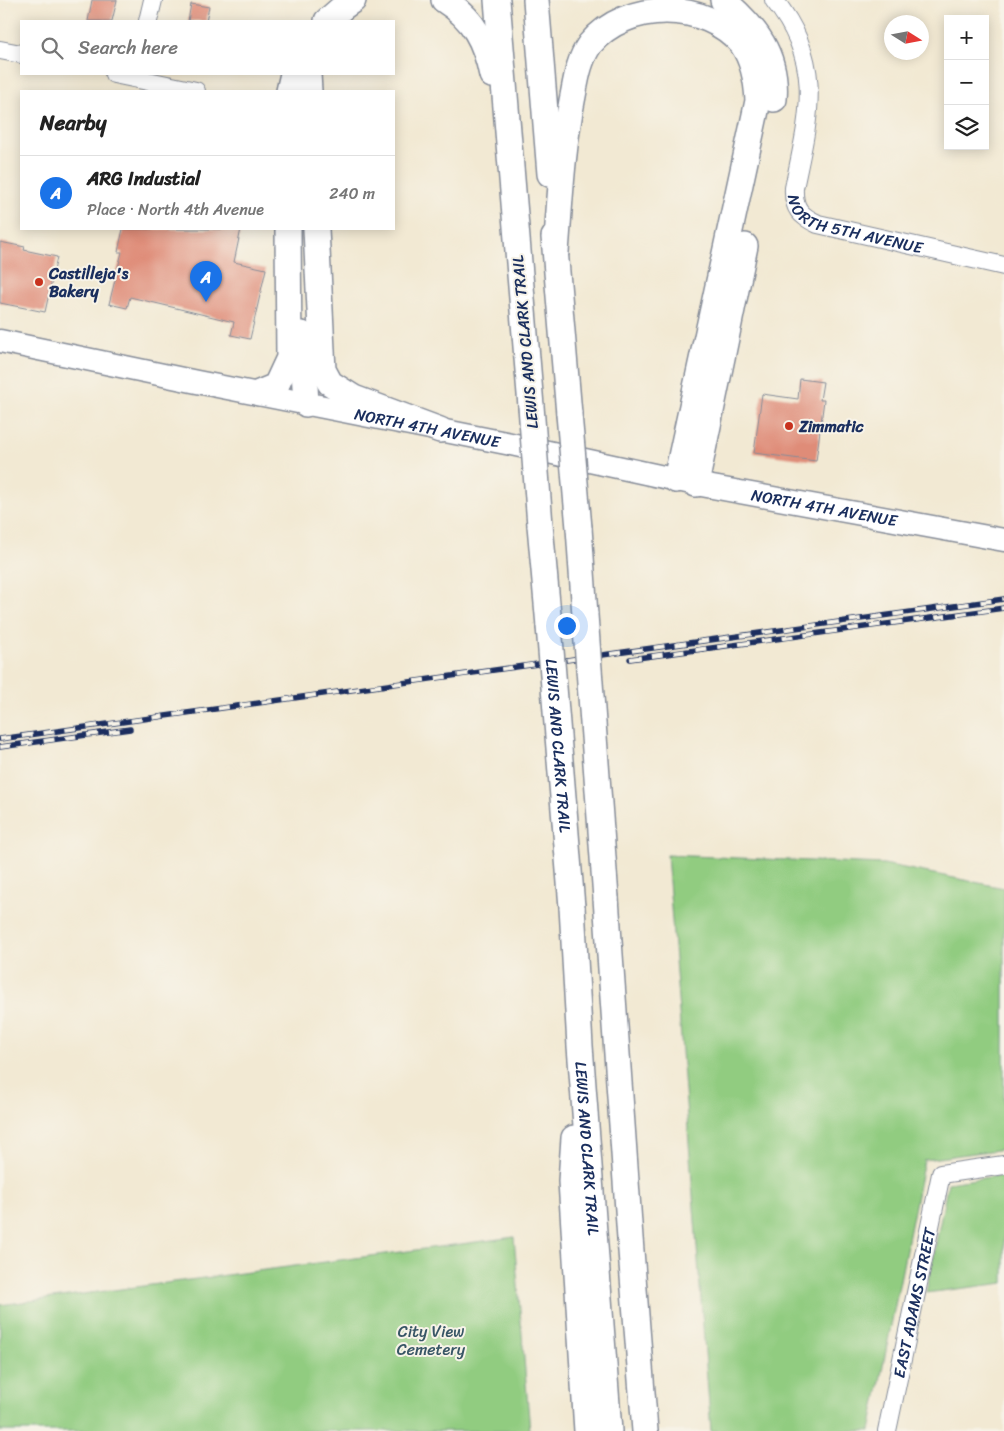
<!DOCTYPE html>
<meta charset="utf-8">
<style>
body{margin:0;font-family:Sriracha,sans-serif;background:#f6f6f6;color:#222}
.controls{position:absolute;right:15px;top:15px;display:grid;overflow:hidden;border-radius:0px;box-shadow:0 2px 12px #0003}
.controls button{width:45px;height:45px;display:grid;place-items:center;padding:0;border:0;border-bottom:1px solid #e0e0e0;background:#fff;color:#222;font:25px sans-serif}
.compass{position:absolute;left:884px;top:15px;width:45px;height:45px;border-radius:50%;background:#fff;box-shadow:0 2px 12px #0003;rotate:101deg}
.you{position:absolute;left:566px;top:625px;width:18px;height:18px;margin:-12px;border:4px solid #fff;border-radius:50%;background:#1a73e8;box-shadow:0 0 0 8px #1a73e833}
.badge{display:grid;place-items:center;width:32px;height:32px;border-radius:50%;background:#1a73e8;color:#fff;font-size:16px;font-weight:700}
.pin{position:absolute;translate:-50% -41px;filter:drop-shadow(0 1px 2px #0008)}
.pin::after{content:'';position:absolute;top:26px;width:18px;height:15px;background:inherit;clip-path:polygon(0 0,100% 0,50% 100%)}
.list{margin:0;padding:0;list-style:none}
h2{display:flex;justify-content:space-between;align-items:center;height:65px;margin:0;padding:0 20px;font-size:21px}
h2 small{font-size:16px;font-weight:400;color:#767676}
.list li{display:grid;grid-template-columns:32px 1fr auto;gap:15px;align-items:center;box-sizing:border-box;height:75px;padding:0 20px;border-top:1px solid #e0e0e0}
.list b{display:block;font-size:19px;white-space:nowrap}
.list p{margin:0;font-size:16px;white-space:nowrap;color:#767676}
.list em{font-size:16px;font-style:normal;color:#767676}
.icon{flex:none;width:28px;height:28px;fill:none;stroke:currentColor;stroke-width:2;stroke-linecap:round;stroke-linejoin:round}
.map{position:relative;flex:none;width:1004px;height:1431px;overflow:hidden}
.search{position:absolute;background:#fff;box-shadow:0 2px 12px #0003;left:20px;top:20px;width:375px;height:55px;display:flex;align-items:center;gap:12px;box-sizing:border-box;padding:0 18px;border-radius:0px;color:#767676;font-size:19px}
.panel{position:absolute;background:#fff;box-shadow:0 2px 12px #0003;left:20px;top:90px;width:375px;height:140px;border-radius:0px}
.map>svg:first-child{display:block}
.green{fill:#91cc80;stroke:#567e6f}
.building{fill:#df8c78}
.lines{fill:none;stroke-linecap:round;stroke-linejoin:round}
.minor-casing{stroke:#868c98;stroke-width:20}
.major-casing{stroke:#868c98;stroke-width:25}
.highway-casing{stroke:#868c98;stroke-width:28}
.minor{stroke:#fff;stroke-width:18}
.major{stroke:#fff;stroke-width:22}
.highway{stroke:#fff;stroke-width:25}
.rail-casing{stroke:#1b2f5e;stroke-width:5.5}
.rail{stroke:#f7f3e8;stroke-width:4;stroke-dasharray:11;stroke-linecap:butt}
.highway-bridge-casing{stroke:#868c98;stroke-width:28;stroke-linecap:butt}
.highway-bridge{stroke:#fff;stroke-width:25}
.poi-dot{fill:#c8321e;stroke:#f7f3e8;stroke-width:2}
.labels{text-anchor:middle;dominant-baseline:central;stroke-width:4;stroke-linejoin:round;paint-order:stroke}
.street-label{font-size:16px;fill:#1b2f5e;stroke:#f7f3e8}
.poi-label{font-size:16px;font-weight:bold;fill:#1b2f5e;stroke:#f7f3e8;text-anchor:start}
.park-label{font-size:16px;fill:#385666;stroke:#f7f3e8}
</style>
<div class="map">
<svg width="1004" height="1431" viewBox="0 0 1004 1431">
<rect width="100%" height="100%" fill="#f7f3e8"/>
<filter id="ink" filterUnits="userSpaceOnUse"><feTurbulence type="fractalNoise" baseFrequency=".02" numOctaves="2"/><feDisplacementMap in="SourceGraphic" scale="10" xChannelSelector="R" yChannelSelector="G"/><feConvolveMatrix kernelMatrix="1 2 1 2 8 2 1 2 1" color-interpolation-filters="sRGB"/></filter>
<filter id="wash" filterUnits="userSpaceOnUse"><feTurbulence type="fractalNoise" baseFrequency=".0096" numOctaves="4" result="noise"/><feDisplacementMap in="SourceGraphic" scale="20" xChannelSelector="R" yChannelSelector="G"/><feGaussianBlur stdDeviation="1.12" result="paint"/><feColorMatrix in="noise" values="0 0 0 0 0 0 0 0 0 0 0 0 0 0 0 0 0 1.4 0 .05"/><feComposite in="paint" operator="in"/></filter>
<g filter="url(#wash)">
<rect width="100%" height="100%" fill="#f2e9d3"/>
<g class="green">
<polygon points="667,855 884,864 1004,888 1004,1149 924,1160 870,1431 711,1431"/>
<polygon points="1004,1175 1004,1283 926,1293 948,1183"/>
<polygon points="514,1237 530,1431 0,1431 0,1305"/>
</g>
<g id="blocks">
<g class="building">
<polygon points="92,0 117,0 112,21 88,21"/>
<polygon points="191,4 209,7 206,21 188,21"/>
<polygon points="123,229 241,229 234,262 266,269 250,339 231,335 234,322 130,297 127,308 109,304 122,252 118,252"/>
<polygon points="0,242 25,247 24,250 57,257 45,312 0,303"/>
<polygon points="800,379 823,382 820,400 824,400 816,461 754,453 762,394 798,399"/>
</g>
</g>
</g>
<g filter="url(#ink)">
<use href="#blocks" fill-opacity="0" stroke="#868c98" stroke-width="1"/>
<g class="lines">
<g class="minor-casing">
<g id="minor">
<path id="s1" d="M774,0C825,63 809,116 794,188C793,208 800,216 818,224L1004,266"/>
<polyline points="148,21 153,0"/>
<polyline points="0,50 21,54"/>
<polyline points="114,74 196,91"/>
<path id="s2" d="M887,1431L941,1174L1004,1165"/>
</g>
</g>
<g class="major-casing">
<g id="major">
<path id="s3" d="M0,341L197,382L511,444L696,484L1004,540"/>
</g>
</g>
<g class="highway-casing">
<g id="highway">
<path d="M444,0C474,19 485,41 492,75"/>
<polyline points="497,0 531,406"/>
<polyline points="536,0 550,174"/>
<path d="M723,0C755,27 778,55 774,99"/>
<polyline points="327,21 343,7 353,0"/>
<polyline points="308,74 309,91"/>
<polyline points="289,91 293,74"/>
<polyline points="316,229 323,370 330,383 354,398 440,430"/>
<polyline points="554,237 569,414"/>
<path d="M556,252C560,202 562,151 572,101C576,81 578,61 590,44C626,0 706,0 742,44C754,61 757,81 758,101L676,480"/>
<polyline points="302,334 306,404"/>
<polyline points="259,393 276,386 289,358 288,229"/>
<polyline points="696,484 745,246"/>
<polyline points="540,525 549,626"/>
<polyline points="579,528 585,615"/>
<polyline points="606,898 630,1238 645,1431"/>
<path id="s4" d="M572,907L580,1046L609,1431"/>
<polyline points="574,1138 571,1181 587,1431"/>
</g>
</g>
<use href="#minor" class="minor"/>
<use href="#major" class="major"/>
<use href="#highway" class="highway"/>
<g class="rail-casing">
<g id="rail">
<polyline points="630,659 1004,608"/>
<polyline points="0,739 1004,599"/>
<polyline points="0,747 130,729"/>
</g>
</g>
<use href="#rail" class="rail"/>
<g class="highway-bridge-casing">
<g id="highway-bridge">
<polyline points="531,406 540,525"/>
<polyline points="569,414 579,528"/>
<polyline points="585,615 606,898"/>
<path id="s5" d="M549,626L572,907"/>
</g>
</g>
<use href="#highway-bridge" class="highway-bridge"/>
</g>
</g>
<g class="poi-dot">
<circle cx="39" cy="282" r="5"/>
<circle cx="789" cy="426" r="5"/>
</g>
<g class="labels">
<g class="street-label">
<text stroke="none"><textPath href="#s1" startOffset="278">NORTH 5TH AVENUE</textPath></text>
<text transform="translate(525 342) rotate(-95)">LEWIS AND CLARK TRAIL</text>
<text stroke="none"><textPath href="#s3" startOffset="436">NORTH 4TH AVENUE</textPath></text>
<text stroke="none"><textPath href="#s3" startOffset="841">NORTH 4TH AVENUE</textPath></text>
<text stroke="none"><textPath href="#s5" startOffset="120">LEWIS AND CLARK TRAIL</textPath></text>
<text stroke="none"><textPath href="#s4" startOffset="242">LEWIS AND CLARK TRAIL</textPath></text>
<text stroke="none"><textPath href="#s2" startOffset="131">EAST ADAMS STREET</textPath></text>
</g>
<g class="poi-label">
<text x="49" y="273">Castilleja's<tspan x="49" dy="18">Bakery</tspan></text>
<text x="799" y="426">Zimmatic</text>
</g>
<g class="park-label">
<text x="431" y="1331">City View<tspan x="431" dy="18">Cemetery</tspan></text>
</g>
</g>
</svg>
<div class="controls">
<button>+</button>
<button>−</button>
<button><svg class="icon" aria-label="layers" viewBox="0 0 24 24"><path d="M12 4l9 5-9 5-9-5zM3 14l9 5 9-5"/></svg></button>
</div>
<svg class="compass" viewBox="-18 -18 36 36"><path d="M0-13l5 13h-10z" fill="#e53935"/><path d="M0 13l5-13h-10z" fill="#767676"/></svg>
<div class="you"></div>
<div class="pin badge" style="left:206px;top:302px">A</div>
<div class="search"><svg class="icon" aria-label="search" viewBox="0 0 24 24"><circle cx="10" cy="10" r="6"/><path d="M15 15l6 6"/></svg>Search here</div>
<section class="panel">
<h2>Nearby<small></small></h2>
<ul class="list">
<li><span class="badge">A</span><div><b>ARG Industial</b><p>Place · North 4th Avenue</p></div><em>240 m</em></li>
</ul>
</section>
</div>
